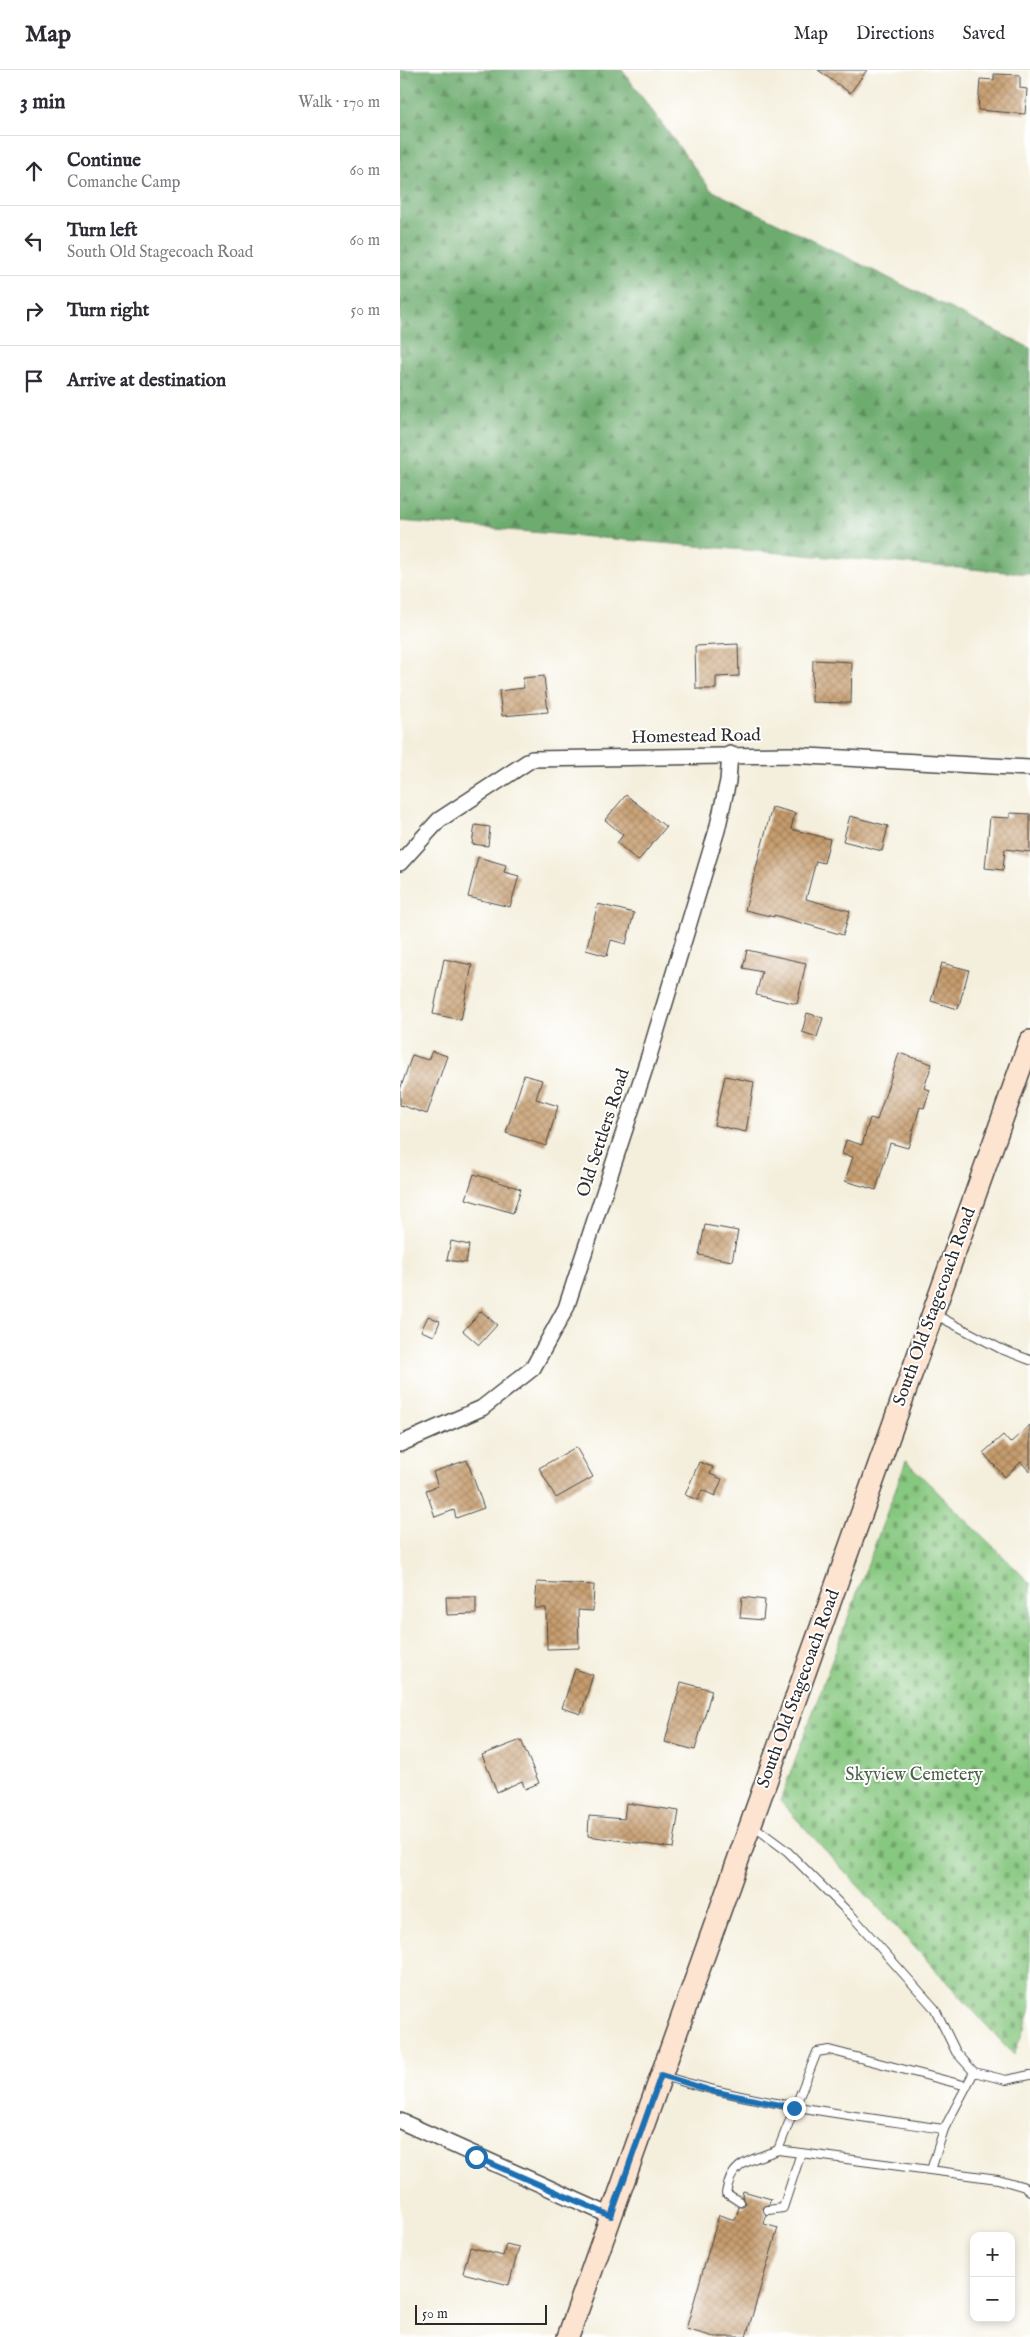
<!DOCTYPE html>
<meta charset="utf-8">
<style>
body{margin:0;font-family:"IM FELL English",serif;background:#f7f7f7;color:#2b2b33}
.controls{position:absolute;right:15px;bottom:15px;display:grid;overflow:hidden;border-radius:10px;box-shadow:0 2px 8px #0003}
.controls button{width:45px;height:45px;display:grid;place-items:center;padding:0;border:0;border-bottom:1px solid #e1e1e2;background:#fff;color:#2b2b33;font:25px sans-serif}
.scale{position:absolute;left:15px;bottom:12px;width:132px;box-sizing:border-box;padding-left:5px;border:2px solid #2b2b2b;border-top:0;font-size:14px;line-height:18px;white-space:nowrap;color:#2b2b2b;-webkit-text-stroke:4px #fff;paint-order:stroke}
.stop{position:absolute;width:15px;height:15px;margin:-11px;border:4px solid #1f6fb2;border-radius:50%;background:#fff}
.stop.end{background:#1f6fb2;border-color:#fff;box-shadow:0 1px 5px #0008}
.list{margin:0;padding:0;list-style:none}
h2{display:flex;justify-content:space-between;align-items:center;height:65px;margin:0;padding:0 20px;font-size:21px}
h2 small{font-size:16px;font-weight:400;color:#7c7c81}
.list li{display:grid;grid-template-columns:32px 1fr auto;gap:15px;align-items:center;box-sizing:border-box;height:70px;padding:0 20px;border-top:1px solid #e1e1e2}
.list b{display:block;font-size:19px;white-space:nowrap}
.list p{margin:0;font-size:16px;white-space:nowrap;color:#7c7c81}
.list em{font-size:16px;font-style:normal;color:#7c7c81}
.icon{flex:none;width:28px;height:28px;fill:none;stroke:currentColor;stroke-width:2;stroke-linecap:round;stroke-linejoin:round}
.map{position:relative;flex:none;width:630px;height:2267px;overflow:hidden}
header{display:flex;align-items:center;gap:30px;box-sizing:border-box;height:70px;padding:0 25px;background:#fff;border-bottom:1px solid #e1e1e2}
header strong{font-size:24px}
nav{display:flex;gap:28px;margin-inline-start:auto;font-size:18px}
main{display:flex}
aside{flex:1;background:#fff}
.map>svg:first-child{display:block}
.forest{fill:url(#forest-firs);stroke:#4c6c4c}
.cemetery{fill:url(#cemetery-stones);stroke:#597a56}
.building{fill:url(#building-cross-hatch)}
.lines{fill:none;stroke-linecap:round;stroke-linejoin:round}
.lane-casing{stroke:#494846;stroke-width:10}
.street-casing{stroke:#494846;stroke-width:18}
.secondary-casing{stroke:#494846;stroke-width:24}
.lane{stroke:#fff;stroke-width:8}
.street{stroke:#fff;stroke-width:15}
.secondary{stroke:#fde4d1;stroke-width:21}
.route{stroke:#1f6fb2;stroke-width:6}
.labels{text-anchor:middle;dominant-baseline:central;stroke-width:4;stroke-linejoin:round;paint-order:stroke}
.street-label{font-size:18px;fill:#2b2b2b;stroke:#fff}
.park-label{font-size:18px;fill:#4b6249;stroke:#fff}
</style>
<header>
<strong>Map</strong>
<nav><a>Map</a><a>Directions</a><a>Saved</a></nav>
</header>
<main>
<aside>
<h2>3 min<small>Walk · 170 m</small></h2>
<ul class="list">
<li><svg class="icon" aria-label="ahead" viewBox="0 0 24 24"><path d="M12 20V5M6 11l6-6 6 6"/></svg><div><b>Continue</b><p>Comanche Camp</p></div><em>60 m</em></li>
<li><svg class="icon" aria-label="left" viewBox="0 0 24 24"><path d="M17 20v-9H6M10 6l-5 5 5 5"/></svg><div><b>Turn left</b><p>South Old Stagecoach Road</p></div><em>60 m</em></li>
<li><svg class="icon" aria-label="right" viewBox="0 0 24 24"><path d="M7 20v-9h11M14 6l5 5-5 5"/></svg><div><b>Turn right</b></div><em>50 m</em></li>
<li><svg class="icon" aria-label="arrive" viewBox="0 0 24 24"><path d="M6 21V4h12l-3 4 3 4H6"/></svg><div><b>Arrive at destination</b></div></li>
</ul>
</aside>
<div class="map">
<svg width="630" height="2267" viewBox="0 0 630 2267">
<defs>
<pattern id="forest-firs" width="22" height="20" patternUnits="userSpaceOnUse" patternTransform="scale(1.25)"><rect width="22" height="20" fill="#6dac6e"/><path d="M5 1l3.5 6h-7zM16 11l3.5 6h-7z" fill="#5a8c5b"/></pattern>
<pattern id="cemetery-stones" width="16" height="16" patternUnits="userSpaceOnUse" patternTransform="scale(1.25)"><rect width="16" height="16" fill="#87c880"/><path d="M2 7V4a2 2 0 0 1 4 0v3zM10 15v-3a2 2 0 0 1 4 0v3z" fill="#6fa369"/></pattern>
<pattern id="building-cross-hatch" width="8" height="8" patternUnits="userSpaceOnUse" patternTransform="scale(1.25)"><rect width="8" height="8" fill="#c69c6d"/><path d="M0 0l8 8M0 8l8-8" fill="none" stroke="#a17f5a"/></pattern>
</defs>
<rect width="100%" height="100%" fill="#fff"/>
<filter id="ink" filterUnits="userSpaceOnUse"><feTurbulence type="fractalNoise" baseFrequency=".02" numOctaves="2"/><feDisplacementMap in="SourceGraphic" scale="10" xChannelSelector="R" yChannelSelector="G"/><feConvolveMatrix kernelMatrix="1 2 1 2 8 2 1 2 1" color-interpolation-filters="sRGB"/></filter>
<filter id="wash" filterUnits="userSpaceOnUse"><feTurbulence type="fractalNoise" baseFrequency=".0096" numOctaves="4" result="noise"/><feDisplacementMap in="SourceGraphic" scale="20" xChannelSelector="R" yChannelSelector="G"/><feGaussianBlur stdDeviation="1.12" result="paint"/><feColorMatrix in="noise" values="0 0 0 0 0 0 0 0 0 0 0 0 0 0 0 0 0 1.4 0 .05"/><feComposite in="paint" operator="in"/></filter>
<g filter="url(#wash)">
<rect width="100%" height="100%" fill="#f4efdd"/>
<polygon class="forest" points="0,0 222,0 311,120 630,278 630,504 0,451"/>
<polygon class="cemetery" points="506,1391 630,1513 630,1942 614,1985 380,1731"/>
<g id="blocks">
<g class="building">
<polygon points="418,0 467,0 450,23"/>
<polygon points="594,4 620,5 620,18 627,19 625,44 578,40 580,9 594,10"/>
<polygon points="338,574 339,606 316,607 316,619 296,619 295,576"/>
<polygon points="413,590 452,592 451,633 412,632"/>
<polygon points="144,606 148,642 102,646 99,621 124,618 123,608"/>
<polygon points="226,725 266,757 238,791 217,773 223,765 205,750"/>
<polygon points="372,737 395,743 391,759 430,769 424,793 416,791 406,829 450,841 443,865 374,845 374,847 345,840"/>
<polygon points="610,743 630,744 630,782 605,779 603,800 585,798 590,747 610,748"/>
<polygon points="450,746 488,756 482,781 443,771"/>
<polygon points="75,755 90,757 88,776 72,774"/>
<polygon points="78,787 106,795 104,802 119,806 110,837 68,827"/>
<polygon points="198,834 234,843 226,874 211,870 207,886 186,880"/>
<polygon points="347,880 406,893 397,934 356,925 362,902 343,898"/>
<polygon points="44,889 72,895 61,950 33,944"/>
<polygon points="542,893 569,900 558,939 531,931"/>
<polygon points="407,943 423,948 417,967 402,962"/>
<polygon points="32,981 47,986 27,1044 0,1035 0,1020 12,985 28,990"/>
<polygon points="499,983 532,994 524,1018 530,1020 524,1038 520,1037 508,1078 490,1073 476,1120 445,1111 453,1087 442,1084 446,1070 462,1075 470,1048 477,1050"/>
<polygon points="124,1005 142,1010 136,1029 158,1036 146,1076 106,1063"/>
<polygon points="325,1006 354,1012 346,1062 314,1055"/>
<polygon points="74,1104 121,1119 113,1143 66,1129"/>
<polygon points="305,1155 338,1161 332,1191 299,1185"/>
<polygon points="51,1171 69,1175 66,1193 47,1190"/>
<polygon points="81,1241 97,1255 79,1275 63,1261"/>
<polygon points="28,1246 40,1251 34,1266 21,1261"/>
<polygon points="630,1355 630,1402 621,1392 605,1407 583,1383 603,1365 610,1373"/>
<polygon points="176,1377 193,1407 156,1428 139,1398"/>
<polygon points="67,1390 84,1438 56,1448 54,1440 35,1447 26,1420 38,1416 33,1402"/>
<polygon points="299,1392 313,1397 310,1404 322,1409 315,1426 302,1420 298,1430 285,1425"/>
<polygon points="137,1512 194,1515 193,1541 178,1540 179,1578 147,1579 146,1538 135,1538"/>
<polygon points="46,1527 76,1527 76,1544 47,1545"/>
<polygon points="342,1527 365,1530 363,1550 340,1548"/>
<polygon points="175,1599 193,1605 181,1644 162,1638"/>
<polygon points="281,1612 312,1620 295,1680 265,1672"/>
<polygon points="121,1670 139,1713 125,1719 122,1711 97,1722 82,1685"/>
<polygon points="226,1733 279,1741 273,1778 188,1766 189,1746 224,1749"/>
<polygon points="343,2121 371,2129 369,2134 363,2138 366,2145 364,2154 378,2158 346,2267 314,2267 286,2259 319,2145 335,2150 339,2137 343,2137 346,2133 342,2126"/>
<polygon points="106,2174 119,2177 109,2215 63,2203 70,2177 103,2186"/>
</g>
</g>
</g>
<g filter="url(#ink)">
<use href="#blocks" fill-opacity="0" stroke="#494846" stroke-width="1"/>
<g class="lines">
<g class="lane-casing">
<g id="lane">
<polyline points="534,1244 601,1279 630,1290"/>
<polyline points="352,1755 387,1781 453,1847 535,1939 556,1982 574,2002 606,2010 630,2005"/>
<path d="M263,2006C355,2034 449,2045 544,2059L574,2002"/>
<polyline points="567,2016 429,1980 417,1982 378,2080 598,2109 625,2117 630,2121"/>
<polyline points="531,2100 544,2059"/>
<path d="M340,2132L326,2123C331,2091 352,2090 378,2080"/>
<polyline points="368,2140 383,2138 401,2083"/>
</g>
</g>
<g class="street-casing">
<g id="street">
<polyline points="0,793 39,750 132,689 389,685 630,698"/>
<polyline points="0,1374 82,1338 133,1298 166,1238 249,986 317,760 328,711 330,684"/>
<polyline points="0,2051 211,2146"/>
</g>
</g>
<g class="secondary-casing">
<polyline id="secondary" points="168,2267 630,971"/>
</g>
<use href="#lane" class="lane"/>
<use href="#street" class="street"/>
<use href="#secondary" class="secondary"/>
</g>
</g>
<g class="lines" filter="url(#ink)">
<polyline class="route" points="76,2087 211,2146 261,2005 312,2021 394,2038"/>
</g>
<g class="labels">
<g class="street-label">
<text transform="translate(296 667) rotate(-1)">Homestead Road</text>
<text transform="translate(204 1063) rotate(-72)">Old Settlers Road</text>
<text transform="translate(535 1237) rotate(-70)">South Old Stagecoach Road</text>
<text transform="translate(399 1619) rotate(-70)">South Old Stagecoach Road</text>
</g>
<g class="park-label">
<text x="514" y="1705">Skyview Cemetery</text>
</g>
</g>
</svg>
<div class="controls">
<button>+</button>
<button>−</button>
</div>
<div class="scale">50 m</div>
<div class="stop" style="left:76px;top:2087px"></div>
<div class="stop end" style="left:394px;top:2038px"></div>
</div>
</main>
